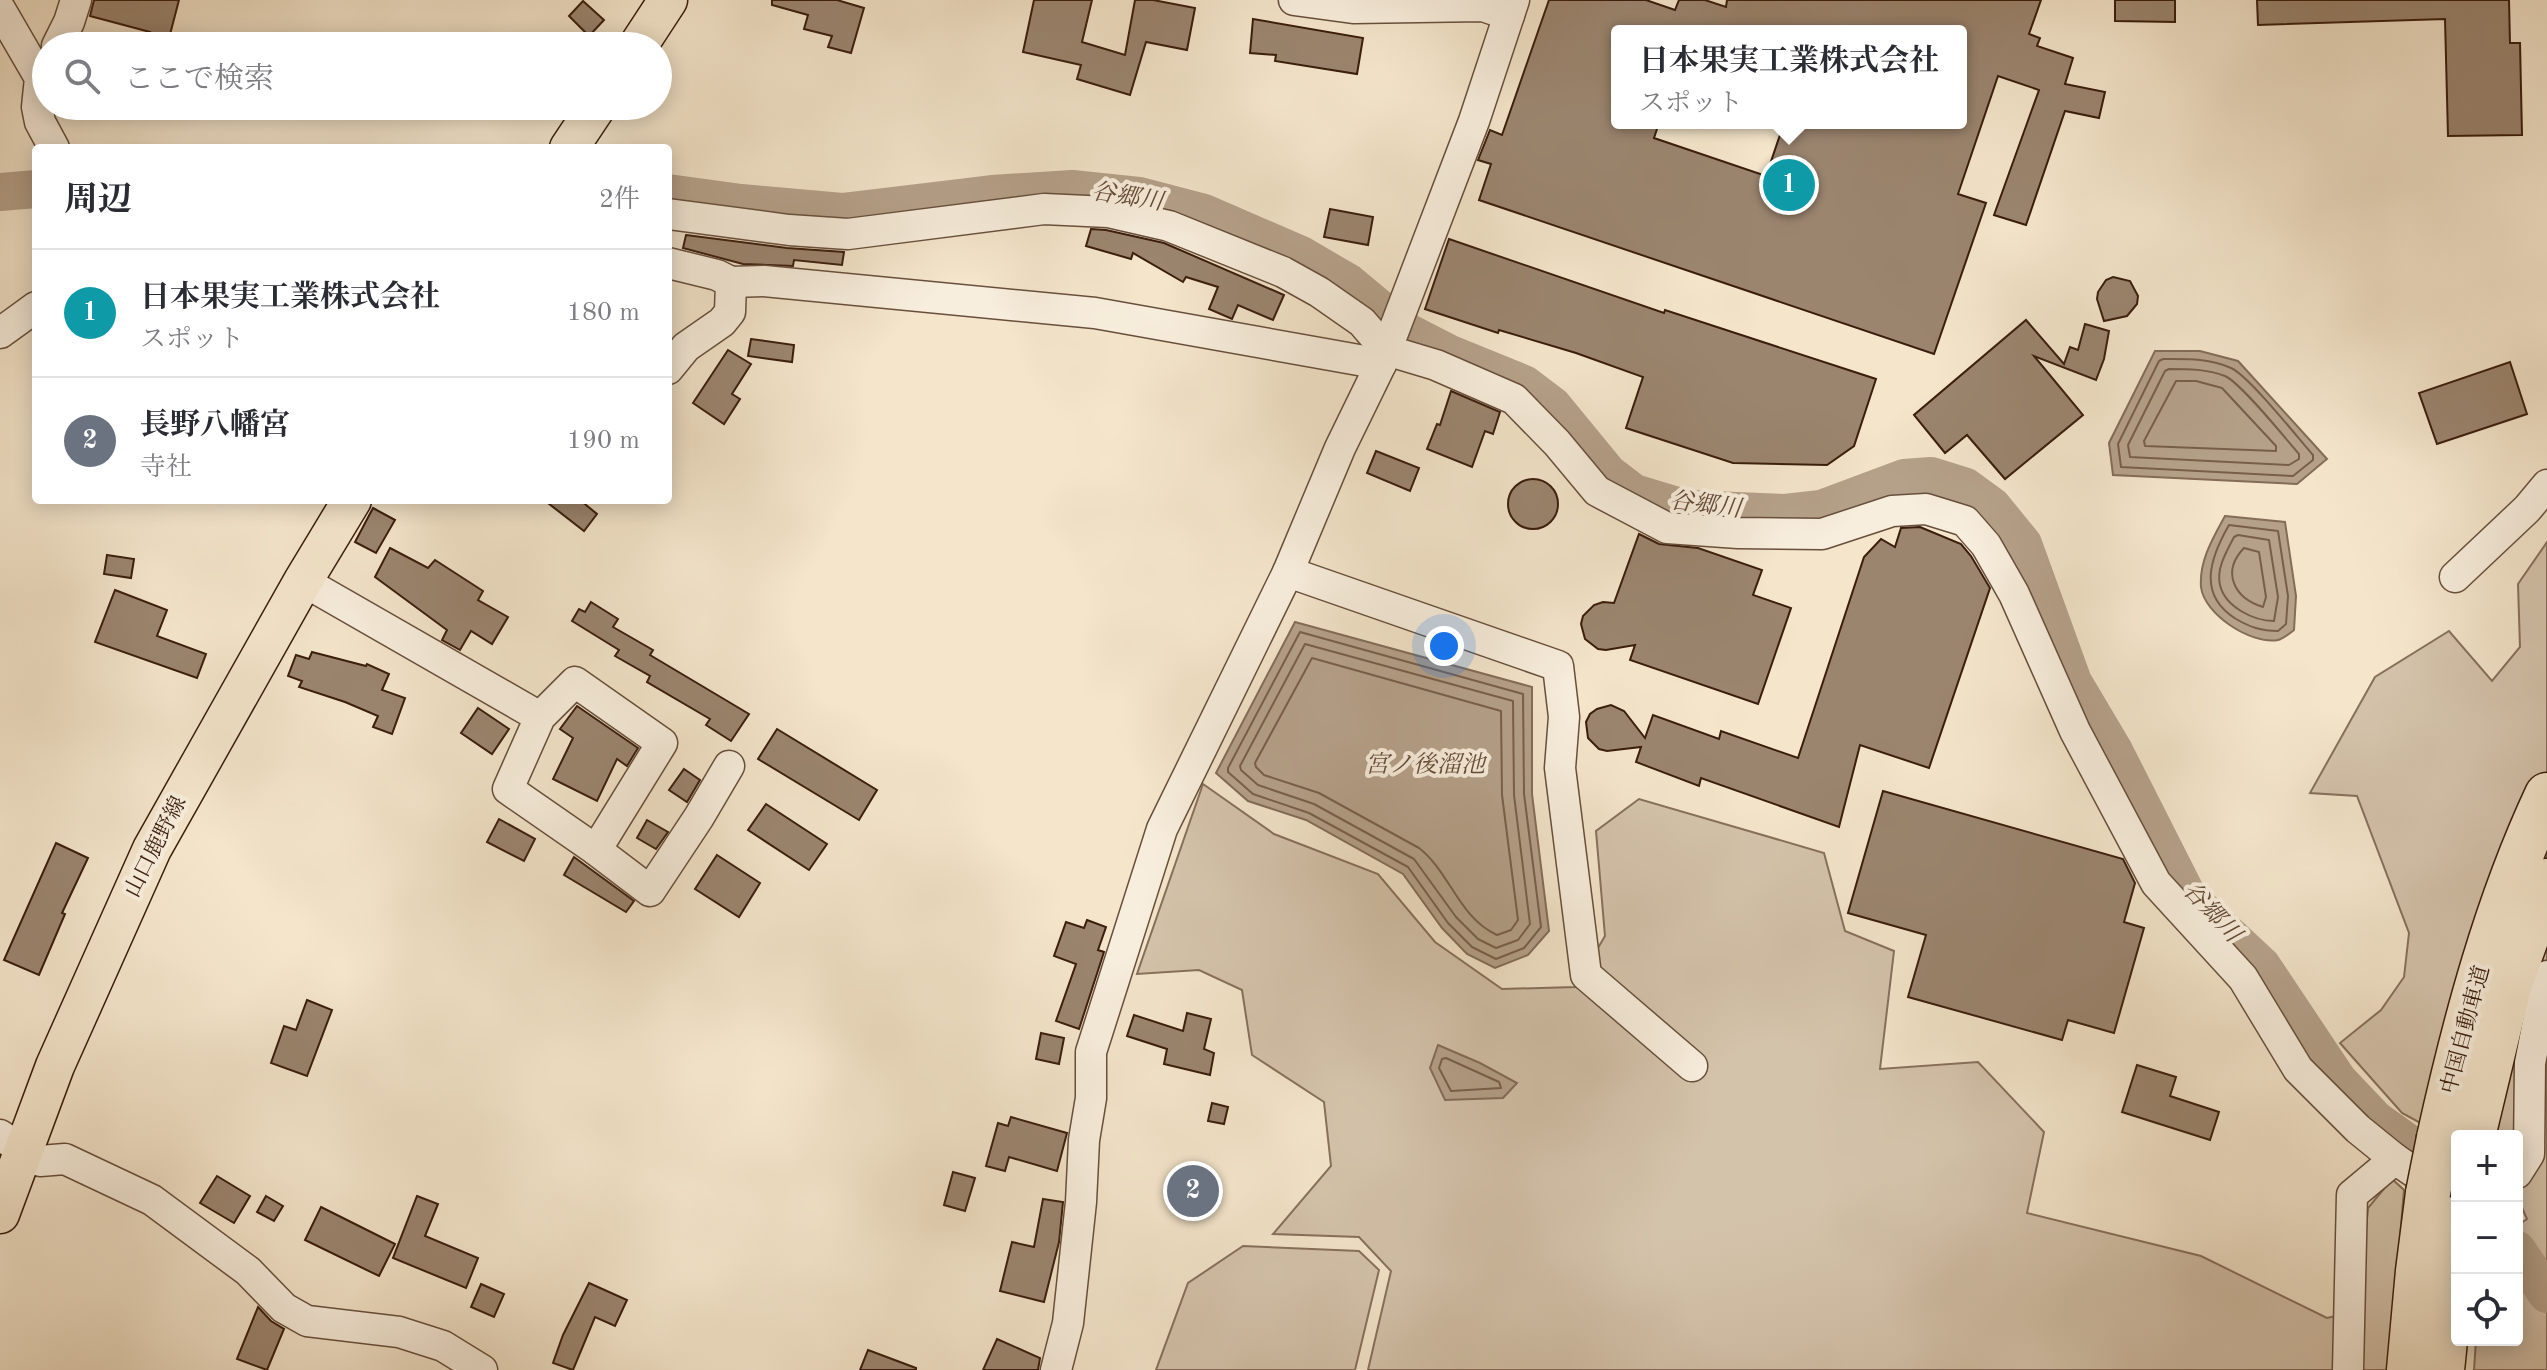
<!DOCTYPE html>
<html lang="ja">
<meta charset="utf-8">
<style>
body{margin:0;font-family:"Old Standard TT","Noto Serif JP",serif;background:#f2f2f3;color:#2b2b33}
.controls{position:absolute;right:24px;bottom:24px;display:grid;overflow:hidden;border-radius:8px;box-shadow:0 4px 20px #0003}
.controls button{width:72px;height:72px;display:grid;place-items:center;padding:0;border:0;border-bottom:2px solid #e1e1e2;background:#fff;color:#2b2b33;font:40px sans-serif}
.you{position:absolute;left:1444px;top:646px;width:28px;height:28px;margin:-20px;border:6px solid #fff;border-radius:50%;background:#1a73e8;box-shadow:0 0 0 12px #1a73e833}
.badge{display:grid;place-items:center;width:52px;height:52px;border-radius:50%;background:#ea580c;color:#fff;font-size:26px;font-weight:700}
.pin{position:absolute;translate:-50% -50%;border:4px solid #fff;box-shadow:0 2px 8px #0006}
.popup{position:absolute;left:1611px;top:25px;width:356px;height:104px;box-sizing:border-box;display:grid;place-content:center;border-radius:8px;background:#fff;filter:drop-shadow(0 2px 6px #0005);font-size:26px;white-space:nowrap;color:#7c7c81}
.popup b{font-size:30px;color:#2b2b33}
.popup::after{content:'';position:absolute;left:50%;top:100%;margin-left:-16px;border:16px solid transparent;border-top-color:#fff}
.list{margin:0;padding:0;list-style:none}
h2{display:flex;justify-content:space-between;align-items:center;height:104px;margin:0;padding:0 32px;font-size:34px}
h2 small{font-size:26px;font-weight:400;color:#7c7c81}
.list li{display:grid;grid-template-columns:52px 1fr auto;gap:24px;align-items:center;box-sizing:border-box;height:128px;padding:0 32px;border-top:2px solid #e1e1e2}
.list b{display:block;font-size:30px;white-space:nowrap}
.list p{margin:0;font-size:26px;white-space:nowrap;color:#7c7c81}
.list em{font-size:26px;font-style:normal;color:#7c7c81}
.icon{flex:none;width:44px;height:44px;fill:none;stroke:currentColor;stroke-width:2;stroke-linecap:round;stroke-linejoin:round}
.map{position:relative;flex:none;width:2547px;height:1370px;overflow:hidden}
.search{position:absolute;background:#fff;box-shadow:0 4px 20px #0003;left:32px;top:32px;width:640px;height:88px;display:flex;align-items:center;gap:20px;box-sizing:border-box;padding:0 28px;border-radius:44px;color:#7c7c81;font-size:30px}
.panel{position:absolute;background:#fff;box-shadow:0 4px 20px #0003;left:32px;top:144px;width:640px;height:360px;border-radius:8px}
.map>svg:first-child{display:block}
.green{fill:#d4c3ab;stroke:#87705c;stroke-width:2}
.water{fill:#b5a18a;stroke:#846c58;stroke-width:2}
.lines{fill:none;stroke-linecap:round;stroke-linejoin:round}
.shore{stroke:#785f4b;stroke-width:2}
.river{stroke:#b5a18a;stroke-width:38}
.building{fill:#9b856f;stroke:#3a1d0c;stroke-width:2;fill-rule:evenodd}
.minor-casing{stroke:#684f3c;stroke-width:33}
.major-casing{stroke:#3a1d0c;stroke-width:41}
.highway-casing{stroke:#3a1d0c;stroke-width:47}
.minor{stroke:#f8eedd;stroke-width:30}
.major{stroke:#f4e5cb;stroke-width:38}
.highway{stroke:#f4e5cb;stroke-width:44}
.highway-bridge-casing{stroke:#3a1d0c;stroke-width:47;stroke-linecap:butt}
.highway-bridge{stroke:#f4e5cb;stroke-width:44}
.labels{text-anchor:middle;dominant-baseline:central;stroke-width:8;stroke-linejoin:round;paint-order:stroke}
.street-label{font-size:22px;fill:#3a1d0c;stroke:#f8eedd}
.water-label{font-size:24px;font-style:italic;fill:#654b38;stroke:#f8eedd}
</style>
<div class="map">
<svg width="2547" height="1370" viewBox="0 0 2547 1370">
<rect width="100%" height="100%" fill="#f4e5cb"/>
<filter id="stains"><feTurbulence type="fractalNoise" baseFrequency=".0025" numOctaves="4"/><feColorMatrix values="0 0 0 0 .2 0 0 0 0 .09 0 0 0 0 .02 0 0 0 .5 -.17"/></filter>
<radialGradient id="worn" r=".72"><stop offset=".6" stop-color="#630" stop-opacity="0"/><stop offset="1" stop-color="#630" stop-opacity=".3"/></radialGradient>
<g class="green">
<polygon points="2547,542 2547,1370 2474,1370 2476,1340 2517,1340 2517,1226 2527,1219 2517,1197 2517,1136 2457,1136 2457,1143 2402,1113 2340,1043 2381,1010 2404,977 2409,933 2357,796 2310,793 2375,677 2449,631 2492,681 2520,647 2518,584"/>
<polygon points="1203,784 1274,834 1378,874 1435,942 1502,989 1575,987 1605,936 1596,831 1639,799 1824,853 1845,931 1894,951 1880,1069 1978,1062 2044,1132 2027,1213 2201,1256 2327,1318 2359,1311 2368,1208 2392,1179 2404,1190 2389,1370 1368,1370 1391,1271 1359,1237 1273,1234 1331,1166 1324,1102 1252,1055 1242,990 1199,970 1137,974"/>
<polygon points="1243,1246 1359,1251 1379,1270 1355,1370 1156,1370 1188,1283"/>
</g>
<g class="water">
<polygon points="2155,351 2200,351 2238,361 2327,459 2297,484 2113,475 2109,443"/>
<path d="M2225,516L2285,522L2296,596L2294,630C2290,633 2283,639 2278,640C2251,645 2204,614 2201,587C2199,561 2213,538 2225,516Z"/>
<polygon points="1295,622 1532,687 1532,794 1549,931 1528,955 1495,968 1467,954 1442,928 1403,874 1306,820 1248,801 1216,773"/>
<polygon points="1438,1045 1480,1063 1517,1083 1503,1098 1445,1100 1430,1068"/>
</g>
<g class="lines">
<g class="shore">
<path d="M2163,359C2186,359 2209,358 2231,368C2249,376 2297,437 2313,455V460L2293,476L2121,467L2118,444L2159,361Z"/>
<path d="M2169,369C2188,369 2207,369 2225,376C2241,383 2285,438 2299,454V459L2289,465L2130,457L2128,445L2165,371Z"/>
<polygon points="2176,381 2196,381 2222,388 2276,446 2276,451 2145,446 2144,441"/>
<path d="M2229,525L2278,531L2288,596L2286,624L2278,631C2261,631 2250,627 2236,619C2197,595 2210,558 2229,525Z"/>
<path d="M2238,535L2269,540L2278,597L2274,621C2254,621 2225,607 2220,585C2216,568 2227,551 2234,537Z"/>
<path d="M2244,548L2259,552L2266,597L2263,607C2234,598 2221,572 2244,548Z"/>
<polygon points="1300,632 1523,694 1524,794 1541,927 1524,948 1496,959 1472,947 1448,923 1408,867 1309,813 1253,794 1228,772 1228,768"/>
<polygon points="1305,644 1513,701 1514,795 1530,924 1518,940 1496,948 1478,939 1456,917 1414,859 1314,804 1258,785 1241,770 1240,766"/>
<path d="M1312,658L1501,711L1502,795L1518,920L1511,930L1497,935C1459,918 1450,872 1419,848L1319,793L1264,775L1256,767L1255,763Z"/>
<polygon points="1446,1058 1499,1082 1501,1088 1451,1091 1439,1068 1442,1059"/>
</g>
<g class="river">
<polyline points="0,192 36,189"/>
<polyline points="668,193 741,203 842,212 992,194 1072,189 1139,196 1204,213 1301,255 1349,283 1409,333 1448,353 1524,384 1553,406 1608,473 1634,493 1687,509 1785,513 1821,509 1904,478 1931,476 1966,487 1992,506 2023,544 2073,682 2114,751 2188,897 2262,966 2338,1080 2376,1120 2457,1178"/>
<polyline points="2517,1250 2547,1294"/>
</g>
</g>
<g class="building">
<polygon points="94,0 179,0 167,46 145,46 150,32 90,16"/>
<polygon points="772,0 837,0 864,8 851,53 828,47 832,36 804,29 808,15 772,5"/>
<polygon points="1034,0 1092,0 1082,42 1125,55 1135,0 1153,0 1195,8 1187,50 1146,42 1130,95 1077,79 1081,65 1023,52"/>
<path d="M1549,0H1646L1675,10L1679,0H1705L1726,7L1727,0H2041L2029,34L2040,38L2037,46L2073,58L2065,84L2105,92L2099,118L2065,111L2026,225L1994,215L2039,90L1998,76L1958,194L1986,203L1934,354L1479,200L1491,164L1478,160L1490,130L1502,135ZM1617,31H1961V123H1784L1766,176L1654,138L1659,123H1617Z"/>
<polygon points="2115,0 2175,0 2175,22 2115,21"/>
<polygon points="2257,0 2509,0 2510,43 2520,43 2522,135 2448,136 2445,19 2258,25"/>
<polygon points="583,1 604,20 589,36 569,16"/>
<polygon points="1253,19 1363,38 1357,74 1275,61 1276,55 1250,53"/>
<polygon points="1330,209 1373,217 1368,245 1324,237"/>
<polygon points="1091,229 1106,230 1164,243 1284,295 1273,320 1238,305 1232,319 1209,309 1218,287 1186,277 1183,282 1133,253 1131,259 1086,246"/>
<polygon points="686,235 787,248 844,252 842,265 794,260 793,266 743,264 683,248"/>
<polygon points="1449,239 1664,313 1665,310 1876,379 1854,446 1827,465 1733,463 1626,428 1643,377 1576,353 1499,330 1498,333 1425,309"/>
<polygon points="2113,277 2130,281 2138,296 2137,304 2127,316 2104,321 2097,299 2098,292 2106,280"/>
<polygon points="2026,320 2064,364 2070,347 2078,350 2085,324 2109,331 2104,359 2096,380 2034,356 2083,415 2005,479 1967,435 1945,453 1914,415"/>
<polygon points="751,339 794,345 792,362 748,356"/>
<polygon points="728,350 751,364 732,394 740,399 724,424 693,403"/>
<polygon points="2510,362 2527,414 2437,444 2419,393"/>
<polygon points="1451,391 1500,412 1493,434 1485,431 1472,467 1427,449 1437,424 1440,425"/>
<polygon points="1376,451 1419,468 1410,491 1367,473"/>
<circle cx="1533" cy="504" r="25"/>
<polygon points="544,500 580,500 597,514 584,531"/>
<polygon points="373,508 395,520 376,553 355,542"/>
<polygon points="1920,527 1961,544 1971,556 1990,588 1929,768 1860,745 1839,827 1701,778 1699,786 1636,762 1641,747 1607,751 1599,749 1588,738 1586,722 1590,714 1597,709 1611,705 1624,711 1645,738 1653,715 1719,739 1721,731 1798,758 1864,557 1881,539 1895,547 1901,528"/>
<polygon points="1639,534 1659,544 1698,548 1762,570 1753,595 1791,608 1758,704 1630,660 1635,645 1606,650 1598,649 1585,639 1581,624 1583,616 1594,605 1603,602 1614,603"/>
<polygon points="390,548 428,568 435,560 483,591 478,600 508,617 492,644 471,631 460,650 442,640 447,630 375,577"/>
<polygon points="107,555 134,559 131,578 104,574"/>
<polygon points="115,590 167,610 157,636 206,654 197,678 95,642"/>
<polygon points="591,602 618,619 613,627 653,650 650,655 749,714 731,741 706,725 710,719 647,682 650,676 615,656 619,650 572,621 579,609 585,612"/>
<polygon points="312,652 366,666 367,664 389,674 382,690 405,698 392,734 373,727 378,716 345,702 299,687 302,681 288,676 296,655 309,659"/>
<polygon points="577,706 638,748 627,766 617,759 597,801 553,779 573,738 560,729"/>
<polygon points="478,708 509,729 492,754 461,733"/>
<polygon points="777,729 877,790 859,820 758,759"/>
<polygon points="684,769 700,780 687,802 669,790"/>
<polygon points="1883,791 2123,859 2135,883 2124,922 2144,928 2114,1033 2068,1020 2062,1040 1908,997 1926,935 1848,913"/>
<polygon points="766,804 827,844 809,870 748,830"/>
<polygon points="499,819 535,839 524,861 487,842"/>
<polygon points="647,820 668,832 656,849 637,838"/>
<polygon points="56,843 88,858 62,913 65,914 39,975 4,960"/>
<polygon points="717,855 760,883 739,917 695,889"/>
<polygon points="574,857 634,901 626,912 564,875"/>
<polygon points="1087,920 1106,927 1098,950 1104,952 1079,1029 1056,1021 1076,964 1054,956 1066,922 1084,928"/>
<polygon points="307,1000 332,1010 307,1076 271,1063 284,1026 296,1030"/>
<polygon points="1187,1013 1211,1019 1204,1049 1214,1053 1210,1075 1164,1064 1167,1049 1127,1036 1134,1015 1183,1031"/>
<polygon points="1041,1033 1064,1038 1059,1064 1036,1059"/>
<polygon points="2137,1065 2176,1077 2170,1096 2219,1112 2210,1140 2122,1112"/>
<polygon points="1212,1103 1228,1107 1224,1124 1208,1121"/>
<polygon points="1011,1117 1067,1133 1057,1171 1009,1157 1005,1171 986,1166 998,1123 1008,1126"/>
<polygon points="953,1172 975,1178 965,1211 944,1205"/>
<polygon points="217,1176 250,1196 234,1223 200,1203"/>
<polygon points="266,1196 283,1206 274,1221 257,1212"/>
<polygon points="417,1196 438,1204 425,1236 478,1258 466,1288 393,1258"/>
<polygon points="1043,1199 1063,1202 1059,1242 1044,1302 1000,1291 1012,1242 1034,1247"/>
<polygon points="321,1207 395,1244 379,1276 305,1240"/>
<polygon points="589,1283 627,1300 615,1326 595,1317 573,1370 553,1363 563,1335"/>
<polygon points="481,1284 504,1294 494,1317 471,1307"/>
<polygon points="258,1307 271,1321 284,1329 267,1370 237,1359"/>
<polygon points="997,1339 1040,1358 1038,1370 983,1370"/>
<polygon points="868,1350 916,1368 916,1370 860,1370"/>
</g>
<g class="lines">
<g class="minor-casing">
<g id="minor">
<polyline points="1294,0 1353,8 1483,6 1509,15"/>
<polyline points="0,9 40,78 37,107 40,122 54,148"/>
<polyline points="57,46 69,22 76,0"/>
<polyline points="668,214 789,230 848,234 1044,209 1108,212 1169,226 1283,272 1319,292 1362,322 1386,350 1436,365 1514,399 1557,443 1597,491 1667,528 1738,533 1822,534 1892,511 1926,509 1965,521 1986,545 2014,594 2075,731 2156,883 2243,978 2298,1069 2358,1129 2395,1159"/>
<polyline points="668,263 717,275 731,282 730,312 722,322 686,347 668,369"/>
<polyline points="731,282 764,281 1095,313 1381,364"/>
<polyline points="0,333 36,307"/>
<polyline points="1288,572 1558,666 1564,717 1560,768 1586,975 1692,1066"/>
<polyline points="2455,577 2527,509 2547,485"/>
<polyline points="303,581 540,717 508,789 596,850 662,743 575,682 540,717"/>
<polyline points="596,850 650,891 699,817 729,766"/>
<polyline points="0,1135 40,1161 65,1159 152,1200 248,1271 284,1308 307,1321 399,1332 443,1346 482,1370"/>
<polyline points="2517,1173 2529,1154 2530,1063 2547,976"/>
<polyline points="1056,1370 1068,1323 1081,1202 1084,1140 1091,1098 1091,1052 1162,829 1288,572 1340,448 1381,364 1474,121 1514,0"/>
<polyline points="2348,1370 2352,1195 2395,1159 2457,1201"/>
</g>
</g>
<g class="major-casing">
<g id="major">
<polyline points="638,46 668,0"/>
<polyline points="569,148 597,106"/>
<polyline points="0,1214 55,1066 152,849 303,581 352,500"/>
</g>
</g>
<g class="highway-casing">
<g id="highway">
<polyline points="2473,1136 2509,986 2547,881"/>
<path d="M2439,1138C2465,1021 2496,904 2547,795"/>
<polyline points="2409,1370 2418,1271 2428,1193"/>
<polyline points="2442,1370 2457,1222"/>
</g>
</g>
<use href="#minor" class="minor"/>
<use href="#major" class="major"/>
<use href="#highway" class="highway"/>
<g class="highway-bridge-casing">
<polyline id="highway-bridge" points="2428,1193 2439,1138"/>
</g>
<use href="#highway-bridge" class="highway-bridge"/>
</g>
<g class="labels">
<g class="street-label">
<text transform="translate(156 847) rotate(-63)">山口鹿野線</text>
<text transform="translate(2466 1030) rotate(-75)">中国自動車道</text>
</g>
<g class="water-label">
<text transform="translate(1127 198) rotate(9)">谷郷川</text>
<text transform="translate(1705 506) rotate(7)">谷郷川</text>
<text x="1425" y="766">宮ノ後溜池</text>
<text transform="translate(2211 913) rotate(47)">谷郷川</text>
</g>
</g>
<rect width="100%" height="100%" filter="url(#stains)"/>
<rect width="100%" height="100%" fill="url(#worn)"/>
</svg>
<div class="controls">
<button>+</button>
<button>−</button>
<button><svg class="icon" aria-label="locate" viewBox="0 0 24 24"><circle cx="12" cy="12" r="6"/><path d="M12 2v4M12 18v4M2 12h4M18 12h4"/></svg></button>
</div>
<div class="you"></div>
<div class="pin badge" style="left:1789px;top:185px;background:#0f9aa8">1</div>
<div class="popup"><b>日本果実工業株式会社</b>スポット</div>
<div class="pin badge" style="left:1193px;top:1191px;background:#6b7280">2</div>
<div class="search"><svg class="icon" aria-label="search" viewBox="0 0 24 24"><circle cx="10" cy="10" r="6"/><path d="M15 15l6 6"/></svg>ここで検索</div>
<section class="panel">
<h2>周辺<small>2件</small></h2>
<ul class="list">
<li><span class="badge" style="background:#0f9aa8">1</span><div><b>日本果実工業株式会社</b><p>スポット</p></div><em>180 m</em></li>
<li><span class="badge" style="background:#6b7280">2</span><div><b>長野八幡宮</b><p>寺社</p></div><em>190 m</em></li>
</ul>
</section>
</div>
